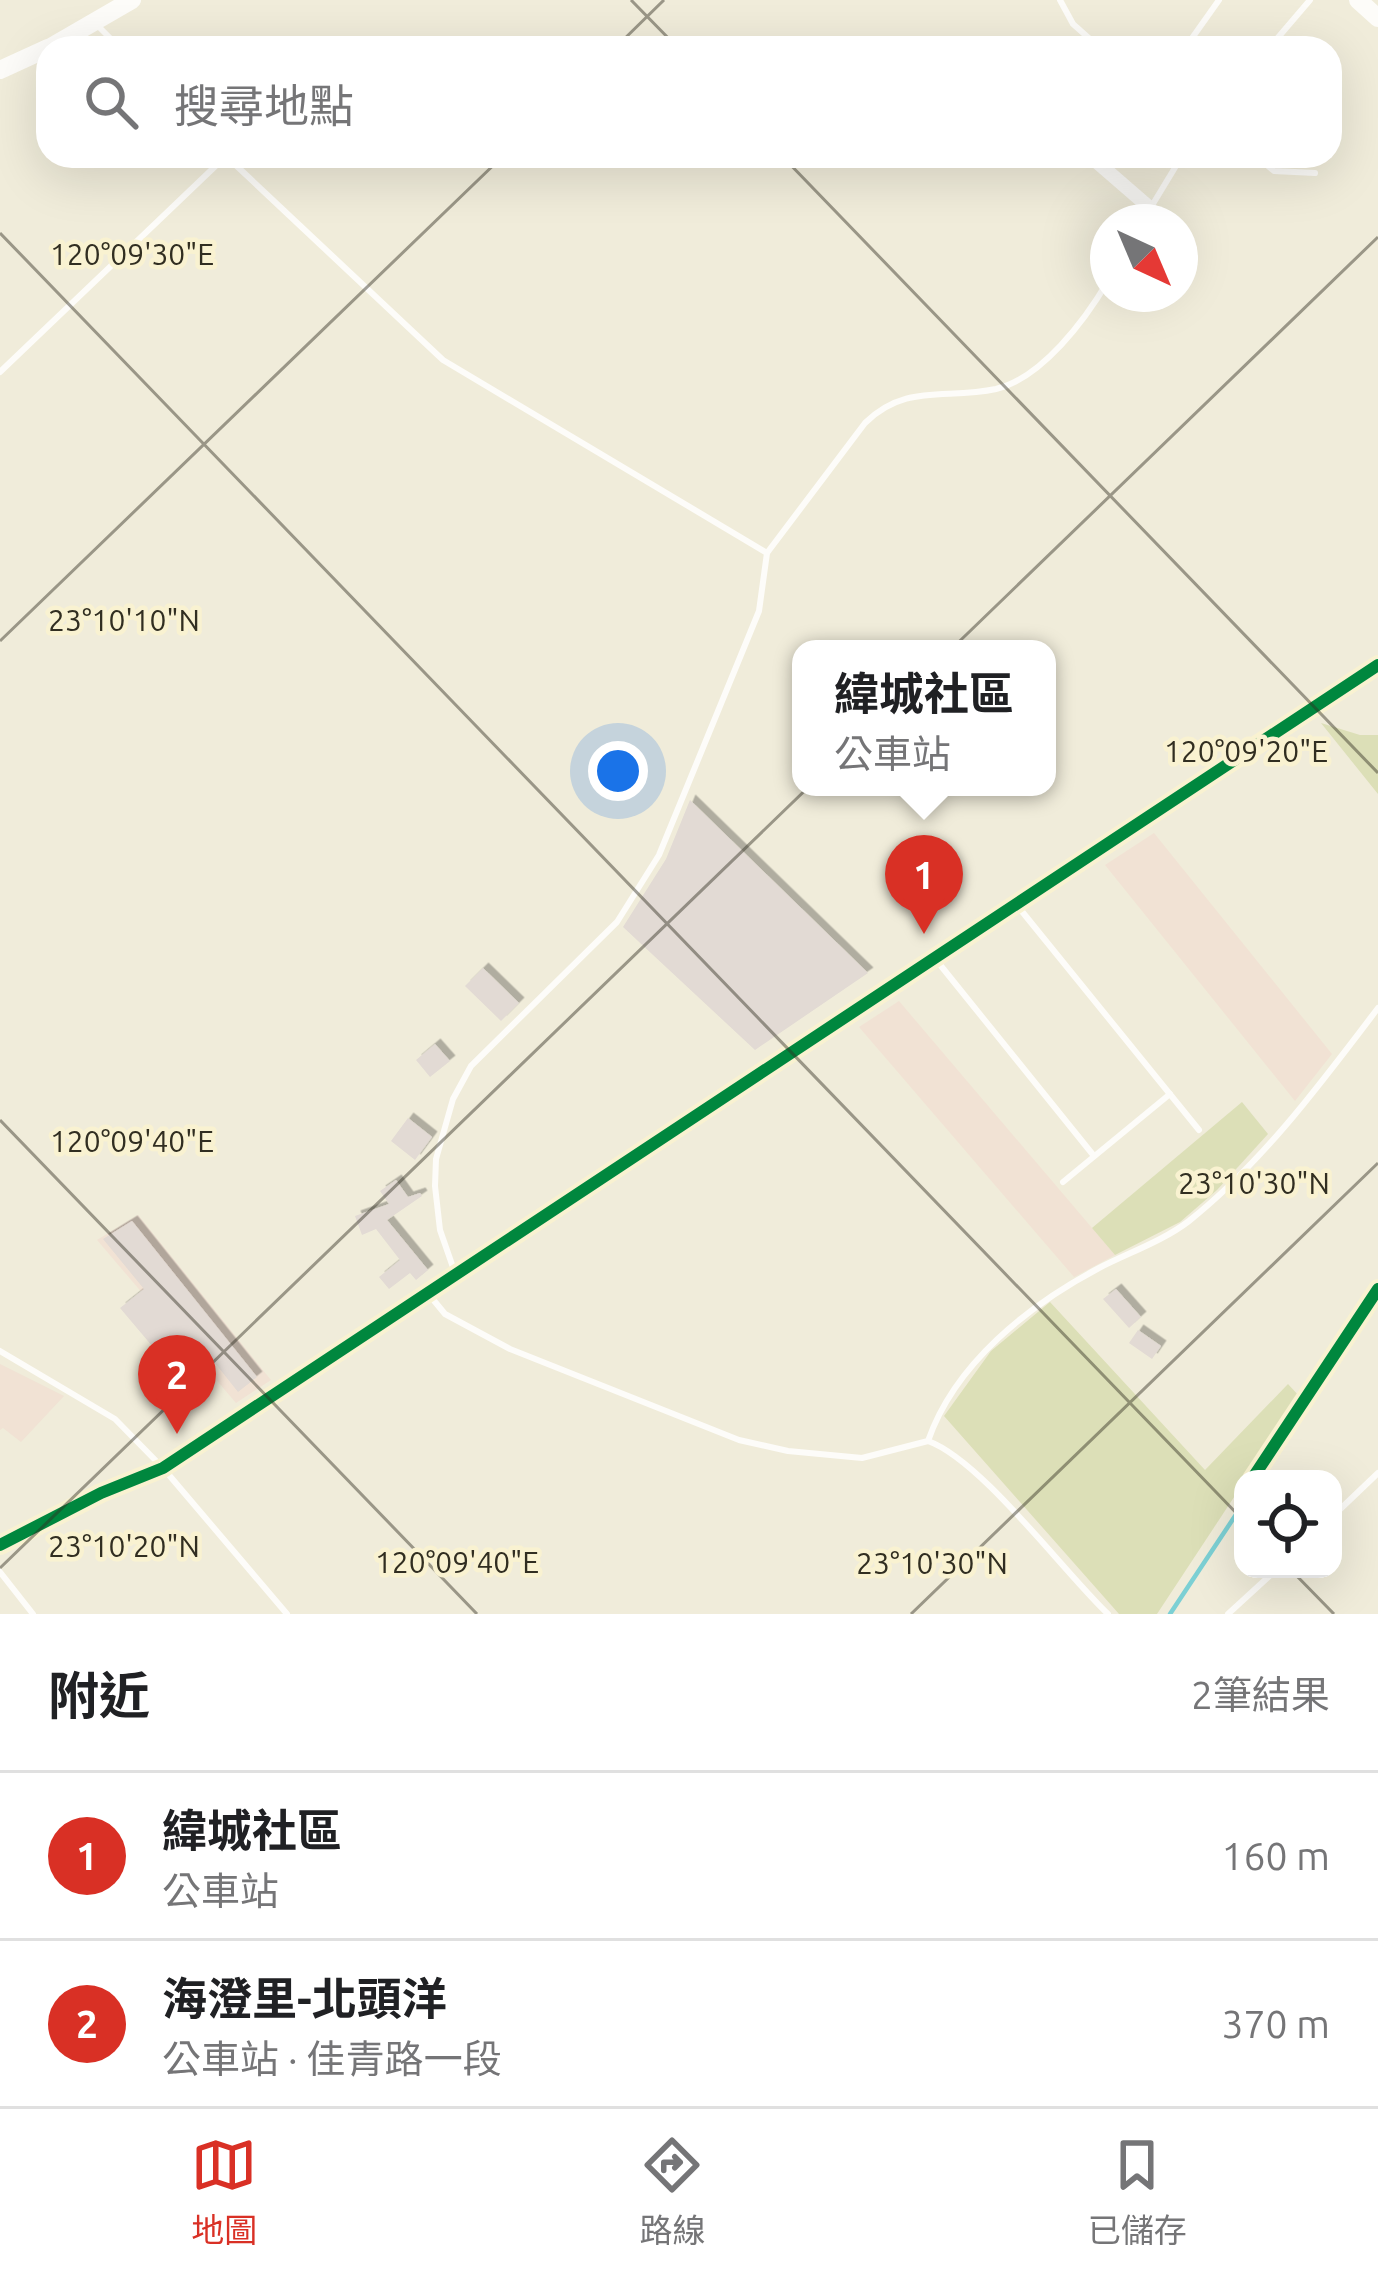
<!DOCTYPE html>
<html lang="zh-TW">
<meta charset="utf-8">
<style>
body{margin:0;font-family:Ubuntu,"Noto Sans TC",sans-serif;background:#f6f6f6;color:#202124}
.controls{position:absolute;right:36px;bottom:36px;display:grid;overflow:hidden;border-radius:24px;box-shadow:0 12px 48px #0002}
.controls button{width:108px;height:108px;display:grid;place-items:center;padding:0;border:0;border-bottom:3px solid #e0e0e0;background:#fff;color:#202124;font:60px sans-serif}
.compass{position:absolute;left:1090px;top:204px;width:108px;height:108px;border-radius:50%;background:#fff;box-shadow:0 12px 48px #0002;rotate:136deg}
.you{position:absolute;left:618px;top:771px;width:42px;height:42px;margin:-30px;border:9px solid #fff;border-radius:50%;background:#1a73e8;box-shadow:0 0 0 18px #1a73e833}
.badge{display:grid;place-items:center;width:78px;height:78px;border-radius:50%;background:#d93025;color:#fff;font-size:39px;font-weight:700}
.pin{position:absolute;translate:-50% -99px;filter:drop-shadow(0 3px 6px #0008)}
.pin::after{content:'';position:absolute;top:63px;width:42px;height:36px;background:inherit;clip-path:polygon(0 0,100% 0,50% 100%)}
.popup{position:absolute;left:792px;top:640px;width:264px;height:156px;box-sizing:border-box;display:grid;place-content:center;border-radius:24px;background:#fff;filter:drop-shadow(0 3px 9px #0005);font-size:39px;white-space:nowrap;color:#757577}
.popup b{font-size:45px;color:#202124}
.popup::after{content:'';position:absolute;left:50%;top:100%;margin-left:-24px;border:24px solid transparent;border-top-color:#fff}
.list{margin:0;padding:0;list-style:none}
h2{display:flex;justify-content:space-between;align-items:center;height:156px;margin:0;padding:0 48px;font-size:51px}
h2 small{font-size:39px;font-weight:400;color:#757577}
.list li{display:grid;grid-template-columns:78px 1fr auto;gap:36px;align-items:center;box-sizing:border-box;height:168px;padding:0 48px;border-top:3px solid #e0e0e0}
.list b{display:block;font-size:45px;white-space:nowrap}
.list p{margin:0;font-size:39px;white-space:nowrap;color:#757577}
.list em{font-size:39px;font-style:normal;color:#757577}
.icon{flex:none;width:66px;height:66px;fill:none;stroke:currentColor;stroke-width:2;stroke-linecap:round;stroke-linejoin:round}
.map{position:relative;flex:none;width:1378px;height:1614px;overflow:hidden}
.search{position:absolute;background:#fff;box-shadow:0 12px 48px #0002;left:36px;right:36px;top:36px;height:132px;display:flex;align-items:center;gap:30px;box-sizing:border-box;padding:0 42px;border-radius:36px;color:#757577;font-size:45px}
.sheet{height:492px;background:#fff}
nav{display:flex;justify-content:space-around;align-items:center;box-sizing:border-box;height:168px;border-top:3px solid #e0e0e0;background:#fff;font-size:33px;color:#757577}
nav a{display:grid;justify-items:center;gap:6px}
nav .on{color:#d93025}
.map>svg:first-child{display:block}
.industrial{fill:#f1e2d4}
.green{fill:#dcdfb7}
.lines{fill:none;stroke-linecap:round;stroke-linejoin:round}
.stream{stroke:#7cd0d4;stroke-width:4.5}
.building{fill:#e2dad4;filter:url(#shadow)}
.lane{stroke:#fdfcf9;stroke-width:6}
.street{stroke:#fdfcf9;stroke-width:14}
.secondary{stroke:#fdfcf9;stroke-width:18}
.cycleway-casing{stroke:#f9f2d1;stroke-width:20}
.cycleway{stroke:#00873e;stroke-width:12}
.ticks{fill:none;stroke:#312e21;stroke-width:3;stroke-opacity:0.45}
.ticks-label{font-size:30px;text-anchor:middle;fill:#312e21;stroke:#f9f2d1;stroke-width:9;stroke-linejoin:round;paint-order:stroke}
</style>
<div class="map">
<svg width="1378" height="1614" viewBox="0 0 1378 1614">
<defs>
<filter id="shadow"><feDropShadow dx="5.5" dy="-5.5" stdDeviation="0" flood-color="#0004"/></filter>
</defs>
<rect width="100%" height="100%" fill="#f0ecda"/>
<g class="industrial">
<polygon points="1154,833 1332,1054 1295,1101 1105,865"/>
<polygon points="899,1001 1115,1255 1074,1277 859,1027"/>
<polygon points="138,1215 271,1380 236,1403 97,1240"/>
<polygon points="0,1364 64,1396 21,1442 3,1428 0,1430"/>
</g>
<g class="green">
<polygon points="1321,723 1360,735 1378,735 1378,794"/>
<polygon points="1242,1102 1268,1134 1217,1190 1180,1222 1115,1255 1092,1228"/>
<polygon points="1050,1302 1205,1470 1288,1384 1300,1397 1157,1614 1119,1614 944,1416 991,1351"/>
</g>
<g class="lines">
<g class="stream">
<polyline points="1260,1479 1378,1302"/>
<polyline points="1170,1614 1243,1504"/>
</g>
</g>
<g class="building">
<polygon points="690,800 868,973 755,1050 623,927 666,859"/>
<polygon points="483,968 519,1003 501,1021 465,986"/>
<polygon points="435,1044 450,1061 430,1077 416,1060"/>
<polygon points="408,1118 432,1137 415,1160 391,1141"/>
<polygon points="396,1180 408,1197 420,1193 422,1196 387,1220 428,1270 416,1280 410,1273 389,1289 379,1277 400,1260 376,1229 362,1235 355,1216 389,1204 380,1191"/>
<polygon points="132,1221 257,1377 238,1392 207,1353 200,1359 191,1347 169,1366 120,1308 144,1289 103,1239"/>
<polygon points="1116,1289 1141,1317 1129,1328 1103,1299"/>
<polygon points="1138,1330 1161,1346 1152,1359 1129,1343"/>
</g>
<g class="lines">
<g class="lane">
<polyline points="1060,0 1073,24 1100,48"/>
<polyline points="97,25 120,48"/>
<polyline points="1185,48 1219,0"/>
<polyline points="1269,48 1310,0"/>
<polyline points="1256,156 1274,171 1315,173"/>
<polyline points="1142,222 1182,156"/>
<polyline points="0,372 226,156 443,360 767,553"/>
<polyline points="1020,909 1199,1130"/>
<polyline points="937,961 1094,1156"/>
<polyline points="1063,1182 1170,1094"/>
<path d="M455,1273L440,1230L435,1186L436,1159L453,1099L471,1066L617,922L659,855L759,611L767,553L865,423C906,383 945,400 996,389C1042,378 1085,320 1108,281"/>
<path d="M431,1297L445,1314L510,1349L739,1440L788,1451L862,1458L928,1441C955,1363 1029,1305 1099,1268C1128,1253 1163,1241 1189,1221C1262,1163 1322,1082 1378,1008"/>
<polyline points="0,1351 115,1419 163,1468 287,1614"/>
<path d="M928,1441C981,1460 1062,1570 1108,1614"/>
<polyline points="1333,1516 1378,1473"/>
<polyline points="0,1572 33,1614"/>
<polyline points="1228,1614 1277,1569"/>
</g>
<polyline class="street" points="1090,156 1150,208"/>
<g class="secondary">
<polyline points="1358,0 1378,18"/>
<polyline points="49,48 132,0"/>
<polyline points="0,70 48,48"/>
<polyline points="0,1545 101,1493 163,1468 1378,665"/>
</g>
<g class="cycleway-casing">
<g id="cycleway">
<polyline points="1252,1479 1378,1289"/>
<polyline points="0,1545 101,1493 163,1468 1378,665"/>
</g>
</g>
<use href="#cycleway" class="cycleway"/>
</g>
<path class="ticks" d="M631,0L678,48M615,48L664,0M782,156L1378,773M0,233L1243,1520M0,641L503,156M0,1120L477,1614M0,1568L1378,237M1290,1569L1334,1614M911,1614L1378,1163"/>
<g class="ticks-label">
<text x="132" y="265">120°09'30"E</text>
<text x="124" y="631">23°10'10"N</text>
<text x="1246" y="762">120°09'20"E</text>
<text x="132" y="1152">120°09'40"E</text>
<text x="1254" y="1194">23°10'30"N</text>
<text x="124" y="1557">23°10'20"N</text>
<text x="457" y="1573">120°09'40"E</text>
<text x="932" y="1574">23°10'30"N</text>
</g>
</svg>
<div class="controls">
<button><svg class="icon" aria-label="locate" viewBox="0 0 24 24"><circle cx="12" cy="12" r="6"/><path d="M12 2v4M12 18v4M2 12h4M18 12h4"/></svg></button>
</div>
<svg class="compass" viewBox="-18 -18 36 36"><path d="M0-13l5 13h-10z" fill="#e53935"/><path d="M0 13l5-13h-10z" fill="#757577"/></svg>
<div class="you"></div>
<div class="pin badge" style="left:924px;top:934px">1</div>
<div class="popup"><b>緯城社區</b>公車站</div>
<div class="pin badge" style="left:177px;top:1434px">2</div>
<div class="search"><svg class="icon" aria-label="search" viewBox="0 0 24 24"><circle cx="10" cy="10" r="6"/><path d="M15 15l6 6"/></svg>搜尋地點</div>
</div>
<section class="sheet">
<h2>附近<small>2筆結果</small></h2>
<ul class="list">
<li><span class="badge">1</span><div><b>緯城社區</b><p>公車站</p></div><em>160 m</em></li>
<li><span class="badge">2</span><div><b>海澄里-北頭洋</b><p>公車站 · 佳青路一段</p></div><em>370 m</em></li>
</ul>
</section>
<nav>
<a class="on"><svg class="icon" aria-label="map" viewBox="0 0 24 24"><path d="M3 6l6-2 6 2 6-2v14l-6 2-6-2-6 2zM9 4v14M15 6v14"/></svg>地圖</a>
<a><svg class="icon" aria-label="directions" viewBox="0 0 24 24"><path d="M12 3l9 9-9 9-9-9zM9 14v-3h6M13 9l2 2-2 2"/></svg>路線</a>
<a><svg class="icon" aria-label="saved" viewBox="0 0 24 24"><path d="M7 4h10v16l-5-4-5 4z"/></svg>已儲存</a>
</nav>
